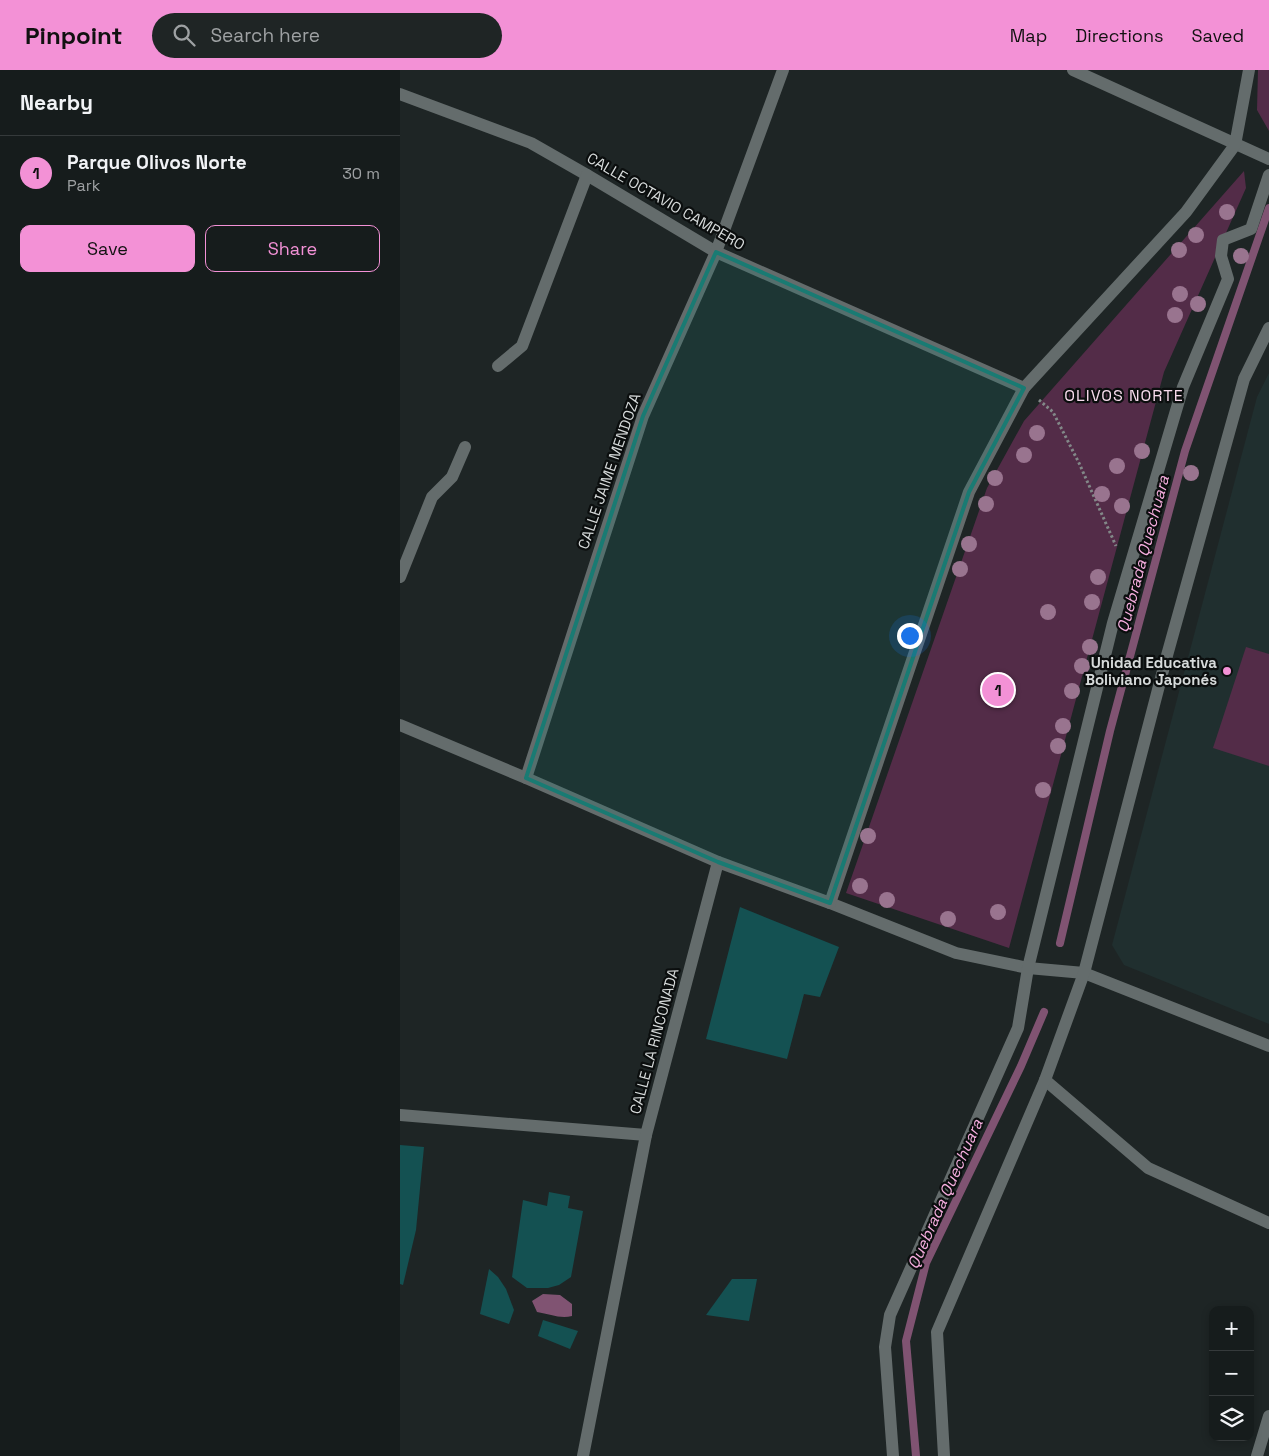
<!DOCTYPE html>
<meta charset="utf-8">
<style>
body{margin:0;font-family:"Space Grotesk",sans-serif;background:#1f2525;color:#f1f3f6}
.controls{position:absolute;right:15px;bottom:15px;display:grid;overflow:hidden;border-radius:10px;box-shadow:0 2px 8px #0003}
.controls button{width:45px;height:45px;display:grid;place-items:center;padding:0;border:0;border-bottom:1px solid #353a3b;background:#161c1c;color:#f1f3f6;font:25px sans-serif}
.you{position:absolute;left:509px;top:565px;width:18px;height:18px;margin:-12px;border:4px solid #fff;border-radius:50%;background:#1a73e8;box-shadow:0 0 0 8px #1a73e833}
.badge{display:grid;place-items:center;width:32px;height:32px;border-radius:50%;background:#f391d6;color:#111;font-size:16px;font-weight:700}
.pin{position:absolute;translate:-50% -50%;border:2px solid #fff;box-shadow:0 1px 5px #0006}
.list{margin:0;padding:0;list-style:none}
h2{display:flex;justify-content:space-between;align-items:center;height:65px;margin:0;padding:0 20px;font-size:21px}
h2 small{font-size:16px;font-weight:400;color:#9ea1a3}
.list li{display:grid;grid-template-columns:32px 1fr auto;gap:15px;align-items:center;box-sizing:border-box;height:75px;padding:0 20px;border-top:1px solid #353a3b}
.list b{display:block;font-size:19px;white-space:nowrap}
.list p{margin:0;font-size:16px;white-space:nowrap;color:#9ea1a3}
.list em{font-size:16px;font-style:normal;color:#9ea1a3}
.actions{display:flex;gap:10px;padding:15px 20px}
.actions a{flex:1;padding:11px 0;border:1px solid #f391d6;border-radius:10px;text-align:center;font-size:18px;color:#f391d6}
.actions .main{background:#f391d6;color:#111}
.icon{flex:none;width:28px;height:28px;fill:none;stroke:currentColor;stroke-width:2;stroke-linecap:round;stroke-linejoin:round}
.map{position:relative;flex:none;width:869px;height:1386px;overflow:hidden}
header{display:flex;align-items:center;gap:30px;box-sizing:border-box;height:70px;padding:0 25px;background:#f391d6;color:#111}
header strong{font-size:24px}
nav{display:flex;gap:28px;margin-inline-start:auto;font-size:18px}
.search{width:350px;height:45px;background:#1f2525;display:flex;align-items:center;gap:12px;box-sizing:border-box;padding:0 18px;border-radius:28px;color:#9ea1a3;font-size:19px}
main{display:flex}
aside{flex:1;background:#161c1c}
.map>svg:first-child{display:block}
.built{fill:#202f2f}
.green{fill:#532c48}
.water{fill:#805372}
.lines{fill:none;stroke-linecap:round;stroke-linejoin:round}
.stream{stroke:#805372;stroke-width:8}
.building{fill:#145152}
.path{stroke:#828888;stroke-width:3;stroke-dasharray:2.5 2.5;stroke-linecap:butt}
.minor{stroke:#646c6c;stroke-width:12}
.tree{fill:#99748f}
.marked{fill:#197b73;fill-opacity:0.2;stroke:#197b73;stroke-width:4;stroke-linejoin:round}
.poi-dot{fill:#f391d6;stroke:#0b0e0e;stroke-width:2}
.labels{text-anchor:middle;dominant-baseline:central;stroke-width:4.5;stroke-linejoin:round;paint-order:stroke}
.street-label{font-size:15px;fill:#d6dada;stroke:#0b0e0e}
.poi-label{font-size:15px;font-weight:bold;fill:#d6dada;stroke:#0b0e0e;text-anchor:end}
.neighbourhood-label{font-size:16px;letter-spacing:1px;fill:#f8dbed;stroke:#0b0e0e}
.water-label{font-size:16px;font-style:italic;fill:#f6aedf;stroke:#0b0e0e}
</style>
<header>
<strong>Pinpoint</strong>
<div class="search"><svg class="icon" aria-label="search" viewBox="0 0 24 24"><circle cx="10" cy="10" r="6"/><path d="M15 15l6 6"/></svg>Search here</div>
<nav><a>Map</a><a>Directions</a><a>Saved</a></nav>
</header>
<main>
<aside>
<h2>Nearby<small></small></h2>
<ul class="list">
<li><span class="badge">1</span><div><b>Parque Olivos Norte</b><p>Park</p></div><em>30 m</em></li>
</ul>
<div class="actions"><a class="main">Save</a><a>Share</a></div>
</aside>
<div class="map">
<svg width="869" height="1386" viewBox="0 0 869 1386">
<rect width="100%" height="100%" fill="#1e2525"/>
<polygon class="built" points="869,303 869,954 724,895 712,875 857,327"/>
<g class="green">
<polygon points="858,0 869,0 869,61 857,40"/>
<polygon points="844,101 846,118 764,302 609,878 446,823 587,418 624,351"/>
<polygon points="846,577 869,584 869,696 813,678"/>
</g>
<path class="water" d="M143,1224L160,1225L172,1234V1246C160,1249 150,1244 137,1242L132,1231Z"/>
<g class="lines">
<g class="stream">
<polyline points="660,873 710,661 785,381 869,138"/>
<polyline points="516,1386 506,1271 526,1193 621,996 644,942"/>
</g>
</g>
<g class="building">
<polygon points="340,837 439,877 420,927 404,924 387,989 306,969"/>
<polygon points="0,1075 24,1077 16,1160 3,1215 0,1214"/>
<polygon points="149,1122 170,1126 168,1138 183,1141 171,1207 159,1215 148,1218 127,1218 112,1207 123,1130 147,1136"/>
<polygon points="89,1199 98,1207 106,1219 114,1240 109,1254 80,1244"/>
<polygon points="332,1209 357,1209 349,1251 306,1245"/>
<polygon points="143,1250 178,1261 170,1279 138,1266"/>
</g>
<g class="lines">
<polyline class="path" points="639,330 653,342 679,393 716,476"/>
<g class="minor">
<polyline points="673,0 869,89"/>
<polyline points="0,24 131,73 187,105 316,182 624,318"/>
<polyline points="98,296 122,276 187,105"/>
<polyline points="0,507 32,427 52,407 65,377"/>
<polyline points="0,655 126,708 318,792 430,833 556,883 628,898 684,903 869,976"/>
<polyline points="126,708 243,346 316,182 383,0"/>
<polyline points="430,833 569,422 624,318 786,142 835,75 849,0"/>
<polyline points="645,1010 748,1098 869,1153"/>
<polyline points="0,1045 246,1065"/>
<polyline points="183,1386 246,1065 318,792"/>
<polyline points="493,1386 485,1277 490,1245 618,958 628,898 713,553 783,317 828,209 821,186 823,170 851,159 869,105"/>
<polyline points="544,1386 537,1262 645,1010 684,903 766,589 844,309 869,258"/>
<polyline points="857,1386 869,1346"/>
</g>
</g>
<g class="tree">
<circle cx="827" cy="142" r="8"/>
<circle cx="796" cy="165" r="8"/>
<circle cx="779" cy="180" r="8"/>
<circle cx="841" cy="186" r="8"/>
<circle cx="780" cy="224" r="8"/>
<circle cx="798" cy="234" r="8"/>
<circle cx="775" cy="245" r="8"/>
<circle cx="637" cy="363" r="8"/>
<circle cx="742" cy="381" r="8"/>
<circle cx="624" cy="385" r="8"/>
<circle cx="717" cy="396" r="8"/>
<circle cx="791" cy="403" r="8"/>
<circle cx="595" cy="408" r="8"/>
<circle cx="702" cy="424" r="8"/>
<circle cx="586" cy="434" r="8"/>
<circle cx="722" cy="436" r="8"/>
<circle cx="569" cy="474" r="8"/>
<circle cx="560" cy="499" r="8"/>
<circle cx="698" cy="507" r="8"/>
<circle cx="692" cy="532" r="8"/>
<circle cx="648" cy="542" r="8"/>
<circle cx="690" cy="577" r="8"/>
<circle cx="682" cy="596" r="8"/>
<circle cx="672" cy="621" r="8"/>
<circle cx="663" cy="656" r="8"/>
<circle cx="658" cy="676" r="8"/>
<circle cx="643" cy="720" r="8"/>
<circle cx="468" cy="766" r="8"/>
<circle cx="460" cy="816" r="8"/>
<circle cx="487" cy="830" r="8"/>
<circle cx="598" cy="842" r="8"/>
<circle cx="548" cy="849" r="8"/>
</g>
<path class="marked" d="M316,182L624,318L569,422L430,833L318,792L126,708L243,346Z"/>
<circle class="poi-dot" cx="827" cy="601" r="5"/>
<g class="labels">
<g class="street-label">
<text transform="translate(266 131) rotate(30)">CALLE OCTAVIO CAMPERO</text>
<text transform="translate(209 401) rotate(-71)">CALLE JAIME MENDOZA</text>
<text transform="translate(254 971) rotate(-75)">CALLE LA RINCONADA</text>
</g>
<g class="poi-label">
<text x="817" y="592">Unidad Educativa<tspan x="817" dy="17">Boliviano Japonés</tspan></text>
</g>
<g class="neighbourhood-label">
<text x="724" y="325">OLIVOS NORTE</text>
</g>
<g class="water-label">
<text transform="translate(743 484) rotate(-75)">Quebrada Quechuara</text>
<text transform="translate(545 1124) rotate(-66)">Quebrada Quechuara</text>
</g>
</g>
</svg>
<div class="controls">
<button>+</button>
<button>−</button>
<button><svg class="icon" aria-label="layers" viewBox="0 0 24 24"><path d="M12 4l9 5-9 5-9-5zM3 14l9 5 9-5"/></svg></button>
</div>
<div class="you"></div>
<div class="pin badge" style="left:598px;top:620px">1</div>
</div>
</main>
